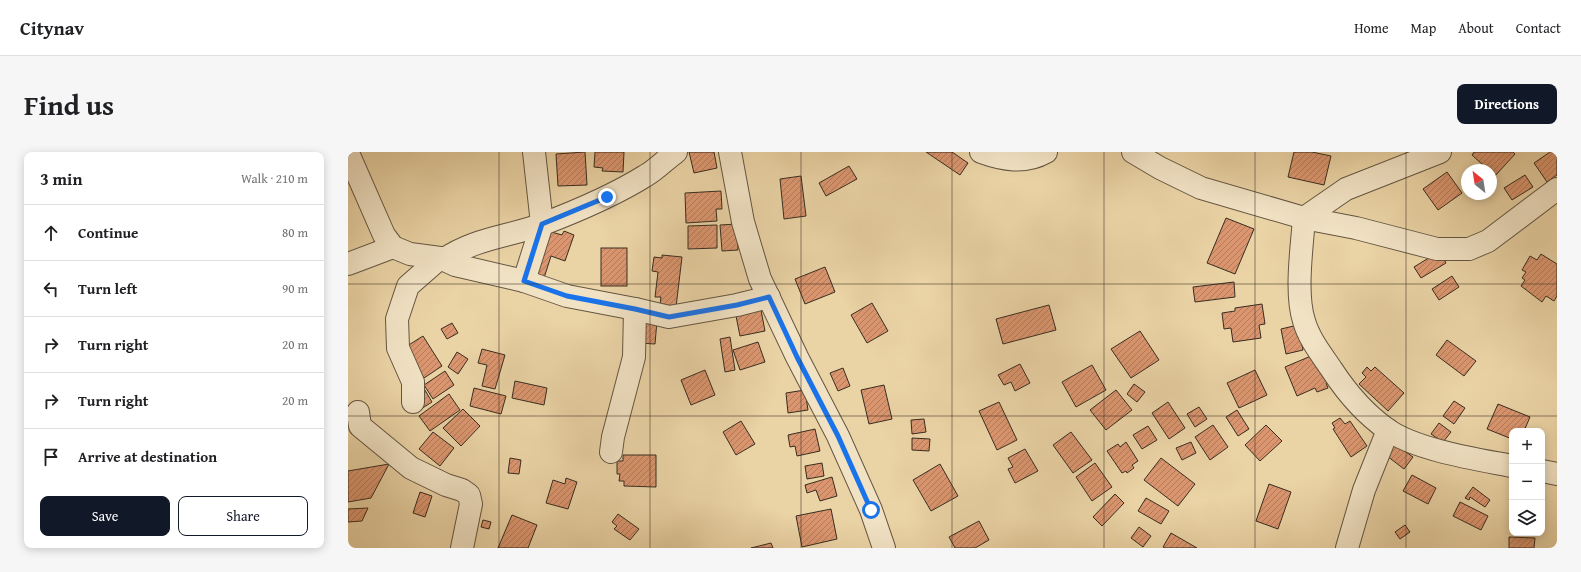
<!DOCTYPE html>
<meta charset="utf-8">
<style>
body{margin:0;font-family:"Gentium Book Plus",serif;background:#f6f6f6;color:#202124}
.controls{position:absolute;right:12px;bottom:12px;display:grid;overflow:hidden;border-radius:8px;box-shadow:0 2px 10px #0003}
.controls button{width:36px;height:36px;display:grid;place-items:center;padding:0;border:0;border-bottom:1px solid #e0e0e0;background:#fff;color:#202124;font:20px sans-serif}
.compass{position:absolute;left:1113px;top:12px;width:36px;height:36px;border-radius:50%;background:#fff;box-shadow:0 2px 10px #0003;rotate:330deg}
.stop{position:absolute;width:12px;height:12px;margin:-9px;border:3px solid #1a73e8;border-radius:50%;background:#fff}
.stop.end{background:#1a73e8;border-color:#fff;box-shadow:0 1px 4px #0008}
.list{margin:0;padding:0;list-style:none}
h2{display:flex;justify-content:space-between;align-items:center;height:52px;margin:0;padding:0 16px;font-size:17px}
h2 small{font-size:13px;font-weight:400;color:#757577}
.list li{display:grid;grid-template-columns:26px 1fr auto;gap:12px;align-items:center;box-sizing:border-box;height:56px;padding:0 16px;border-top:1px solid #e0e0e0}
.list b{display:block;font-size:15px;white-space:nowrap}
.list em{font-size:13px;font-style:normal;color:#757577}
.actions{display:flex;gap:8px;padding:12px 16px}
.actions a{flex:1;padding:9px 0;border:1px solid #111827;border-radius:8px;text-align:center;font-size:14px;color:#111827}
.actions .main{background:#111827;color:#fff}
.icon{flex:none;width:22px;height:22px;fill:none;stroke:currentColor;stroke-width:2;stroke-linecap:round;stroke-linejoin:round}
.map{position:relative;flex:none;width:1209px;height:396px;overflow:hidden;border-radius:8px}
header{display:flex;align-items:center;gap:24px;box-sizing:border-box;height:56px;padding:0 20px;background:#fff;border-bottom:1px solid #e0e0e0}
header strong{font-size:19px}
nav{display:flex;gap:22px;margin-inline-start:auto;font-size:14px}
.intro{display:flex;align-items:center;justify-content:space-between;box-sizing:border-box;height:96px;padding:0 24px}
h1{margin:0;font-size:28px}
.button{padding:10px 18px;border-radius:8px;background:#111827;color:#fff;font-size:14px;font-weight:700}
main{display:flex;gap:24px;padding:0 24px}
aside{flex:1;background:#fff;border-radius:8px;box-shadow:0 2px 10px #0003}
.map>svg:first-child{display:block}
.building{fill:url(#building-hatch);stroke:#382d21}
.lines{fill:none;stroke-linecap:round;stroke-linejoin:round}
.minor-casing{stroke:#645642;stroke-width:24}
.minor{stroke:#f1e2c4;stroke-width:22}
.route{stroke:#1a73e8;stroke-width:5}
.grid{fill:none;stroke:#382d21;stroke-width:1;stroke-opacity:0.55}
</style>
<header>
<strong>Citynav</strong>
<nav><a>Home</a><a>Map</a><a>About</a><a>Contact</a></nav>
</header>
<div class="intro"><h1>Find us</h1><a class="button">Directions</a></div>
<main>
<aside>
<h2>3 min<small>Walk · 210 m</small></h2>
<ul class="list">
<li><svg class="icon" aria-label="ahead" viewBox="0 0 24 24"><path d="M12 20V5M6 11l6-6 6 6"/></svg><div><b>Continue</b></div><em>80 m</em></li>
<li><svg class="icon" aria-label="left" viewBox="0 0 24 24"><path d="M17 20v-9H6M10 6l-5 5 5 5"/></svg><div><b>Turn left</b></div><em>90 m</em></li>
<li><svg class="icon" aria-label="right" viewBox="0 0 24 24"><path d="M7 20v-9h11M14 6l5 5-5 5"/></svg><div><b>Turn right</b></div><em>20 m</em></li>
<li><svg class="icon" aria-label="right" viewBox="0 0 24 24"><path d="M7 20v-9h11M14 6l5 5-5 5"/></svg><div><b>Turn right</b></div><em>20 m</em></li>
<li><svg class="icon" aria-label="arrive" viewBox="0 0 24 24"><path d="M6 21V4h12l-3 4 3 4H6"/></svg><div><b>Arrive at destination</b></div></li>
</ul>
<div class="actions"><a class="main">Save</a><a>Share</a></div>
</aside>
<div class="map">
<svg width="1209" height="396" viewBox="0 0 1209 396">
<defs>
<pattern id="building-hatch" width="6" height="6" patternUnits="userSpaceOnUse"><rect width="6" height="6" fill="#db966f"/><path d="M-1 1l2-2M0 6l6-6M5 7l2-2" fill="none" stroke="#b37b5b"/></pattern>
</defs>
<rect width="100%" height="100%" fill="#ead3a5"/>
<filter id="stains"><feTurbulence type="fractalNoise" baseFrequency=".005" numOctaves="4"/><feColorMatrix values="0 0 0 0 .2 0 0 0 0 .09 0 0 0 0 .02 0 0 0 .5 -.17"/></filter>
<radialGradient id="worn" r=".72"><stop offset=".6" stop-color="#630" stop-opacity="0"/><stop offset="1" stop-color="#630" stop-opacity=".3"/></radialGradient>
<g class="building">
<polygon points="237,0 239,33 210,34 208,2"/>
<polygon points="247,0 276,0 275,20 254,19 255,16 246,15"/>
<polygon points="341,0 366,0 369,16 346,21"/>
<polygon points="578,0 604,0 620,11 612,23"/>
<polygon points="946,0 964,0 983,4 976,33 940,25"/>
<polygon points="1126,0 1165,0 1167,2 1147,24 1124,3"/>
<polygon points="1202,0 1209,0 1209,23 1199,30 1186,11"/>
<polygon points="501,14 509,27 478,44 471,31"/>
<polygon points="1099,20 1114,41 1090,58 1075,37"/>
<polygon points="1177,23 1185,35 1164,48 1156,36"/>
<polygon points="453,24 458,64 436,67 432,27"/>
<polygon points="373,39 374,57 368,57 369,69 338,71 337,41"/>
<polygon points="878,66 906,77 887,122 859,111"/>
<polygon points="389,72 390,98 374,99 372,73"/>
<polygon points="369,73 369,96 340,97 340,74"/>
<polygon points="200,79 214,83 216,79 226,83 217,109 203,104 196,126 185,122"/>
<rect x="253" y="96" width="26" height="38"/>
<polygon points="1092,99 1098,111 1073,126 1066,115"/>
<polygon points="1193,102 1209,112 1209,144 1206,149 1198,144 1194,150 1173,134 1177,128 1174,126 1178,120 1174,118 1182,104 1189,108"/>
<polygon points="314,103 334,105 328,155 312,153 313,145 307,145 310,120 304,119 306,105 314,106"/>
<polygon points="477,115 487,140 457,152 447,127"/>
<polygon points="1104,124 1111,135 1091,148 1084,137"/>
<polygon points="886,130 887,145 847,150 845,135"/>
<polygon points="524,151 540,179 519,191 503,163"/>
<polygon points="914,152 917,172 911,173 913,186 885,190 883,176 876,177 874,161 887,159 887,156"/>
<polygon points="412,153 417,179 392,184 387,159"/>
<polygon points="701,153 708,178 655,192 648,167"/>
<polygon points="293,167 309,169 307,192 291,191"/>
<polygon points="104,171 110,181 99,187 93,177"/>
<polygon points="950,173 955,198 938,202 933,177"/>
<polygon points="792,179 811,208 783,226 763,197"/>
<polygon points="75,184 94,214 76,226 56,196"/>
<polygon points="382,185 387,218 377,220 372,187"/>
<polygon points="1099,188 1128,209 1116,224 1088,203"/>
<polygon points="410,190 417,210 392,218 385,198"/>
<polygon points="134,197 157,203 147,237 134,234 139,213 130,211"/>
<polygon points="109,200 120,207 110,222 100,215"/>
<polygon points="970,201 982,229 978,231 980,236 969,240 967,236 949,244 937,215"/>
<polygon points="672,212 682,231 667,239 663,230 656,233 650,223"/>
<polygon points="744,213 758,238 728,255 714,230"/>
<polygon points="1019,215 1023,219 1027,215 1056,241 1040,259 1011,232 1018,225 1014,221"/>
<polygon points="495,216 502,234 490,239 482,221"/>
<polygon points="357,218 367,243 343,253 333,228"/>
<polygon points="907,218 919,243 891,256 879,231"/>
<polygon points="97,219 106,233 85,247 76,233"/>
<polygon points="71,228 84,250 73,257"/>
<polygon points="167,229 199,236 196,253 164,246"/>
<polygon points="786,232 797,240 789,250 779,242"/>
<polygon points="536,233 544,267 521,272 513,238"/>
<polygon points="126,236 158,244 153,262 122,254"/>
<polygon points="457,238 460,258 440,261 438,241"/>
<polygon points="768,238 784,258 758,278 742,258"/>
<polygon points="101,242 112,258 82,279 71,264"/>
<polygon points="1106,249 1117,256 1106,272 1095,264"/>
<polygon points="651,250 669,288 649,298 631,259"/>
<polygon points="820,250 837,276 821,287 804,261"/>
<polygon points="1150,252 1182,265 1176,279 1164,279 1164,287 1139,277"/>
<polygon points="851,255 859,267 847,275 839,262"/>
<polygon points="115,257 132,274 113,294 95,276"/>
<polygon points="889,258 901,277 890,284 878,265"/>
<polygon points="992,266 997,272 1002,269 1019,294 1003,305 985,277 987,276 984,271"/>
<polygon points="576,267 578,280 564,282 563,268"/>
<polygon points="393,269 407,292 388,303 375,280"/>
<polygon points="1091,271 1103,280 1095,290 1083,282"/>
<polygon points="865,273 880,295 862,308 847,285"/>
<polygon points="918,273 934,289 912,309 897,293"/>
<polygon points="800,274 809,288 794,297 785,283"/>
<polygon points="467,277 472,299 449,304 447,294 442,295 440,283"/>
<polygon points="85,280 106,296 92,314 71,297"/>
<polygon points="723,280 744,308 725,321 705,293"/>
<polygon points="564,286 582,287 581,299 564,298"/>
<polygon points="778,290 790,309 784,313 786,316 779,321 778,319 774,321 759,299 770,292 772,295"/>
<polygon points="843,290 848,301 834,308 828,296"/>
<polygon points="1047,292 1065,305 1056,317 1039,304"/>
<polygon points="677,297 690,319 667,331 660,317 665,315 660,306"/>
<polygon points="275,303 308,303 308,335 276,334 276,329 271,329 272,322 269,322 269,309 275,309"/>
<polygon points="162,306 173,308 171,322 160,321"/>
<polygon points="813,306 847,332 830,354 796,328"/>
<polygon points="474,311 476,324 459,327 457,314"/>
<polygon points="747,311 764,335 744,349 728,325"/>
<polygon points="41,312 23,346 0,350 0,319"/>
<polygon points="592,312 610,344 583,359 565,328"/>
<polygon points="1064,323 1088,336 1080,352 1055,339"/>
<polygon points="484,325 489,344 472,349 468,338 459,341 457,333"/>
<polygon points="218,326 229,330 220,357 198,351 205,328 217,332"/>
<polygon points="921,332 943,340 930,377 908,369"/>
<polygon points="1125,335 1142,348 1137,355 1122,345 1121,348 1117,346"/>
<polygon points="72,340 84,344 77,365 65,361"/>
<polygon points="767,342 776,351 754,374 745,365"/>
<polygon points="798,346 821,359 813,372 790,359"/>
<polygon points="1112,350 1140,364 1133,378 1105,364"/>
<polygon points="20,356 14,369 0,370 0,357"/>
<polygon points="483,357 489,387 454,395 448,364"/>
<polygon points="270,362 291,377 282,388 266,377 269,374 264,370"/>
<polygon points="164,363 189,373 180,396 150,396"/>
<polygon points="135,368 143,370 141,377 133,375"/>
<polygon points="631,369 641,388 627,396 607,396 601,385"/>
<polygon points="1057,373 1062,380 1052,387 1047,380"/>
<polygon points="791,375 803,384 795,395 783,386"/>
<polygon points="823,381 849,396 817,396 815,395"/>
<polygon points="1161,385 1187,386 1186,396 1161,396"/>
<polygon points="423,391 425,396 403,396"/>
</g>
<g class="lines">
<g class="minor-casing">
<g id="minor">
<polyline points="382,0 395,70 412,127 449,205 490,284 523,358 536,396"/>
<path d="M633,0C655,8 677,12 698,0"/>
<polyline points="785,0 812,16 853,36 956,66 1008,76 1089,97 1121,97 1140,89 1209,37"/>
<path d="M1092,0L998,37L956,66C954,95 947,141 956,169C961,187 974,203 984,218C999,241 1017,262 1040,278C1069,298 1128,307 1164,314"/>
<polyline points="0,1 36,83 45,95 62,102 92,106 107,113 176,129 219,144 287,157 321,165 389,153 421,145"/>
<path d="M95,108C127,86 160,85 195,72C229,59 265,44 297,24C308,18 317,8 328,0"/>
<polyline points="0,112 45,95"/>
<polyline points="176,129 194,72 186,0"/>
<polyline points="65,250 65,230 50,196 49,167 60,134 92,106"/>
<polyline points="10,260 12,274 63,316 98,333 114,338 121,343 123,352 114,396"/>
<polyline points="263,300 265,285 286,205 287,157"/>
<polyline points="1194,319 1209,322"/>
<polyline points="999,396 1016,338 1040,278"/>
</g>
</g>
<use href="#minor" class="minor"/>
</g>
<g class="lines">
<polyline class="route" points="259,45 194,72 176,129 219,144 287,157 321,165 389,153 421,145 449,205 490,284 523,358"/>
</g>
<path class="grid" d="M151,0V396M302,0V396M453,0V396M604,0V396M756,0V396M907,0V396M1058,0V396M0,132H1209M0,264H1209"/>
<rect width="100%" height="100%" filter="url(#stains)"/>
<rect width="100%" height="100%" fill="url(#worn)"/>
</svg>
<div class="controls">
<button>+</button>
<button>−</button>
<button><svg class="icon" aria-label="layers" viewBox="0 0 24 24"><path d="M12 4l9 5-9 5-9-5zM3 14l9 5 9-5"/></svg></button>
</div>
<svg class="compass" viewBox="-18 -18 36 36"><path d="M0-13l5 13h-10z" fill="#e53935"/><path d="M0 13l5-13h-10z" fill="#757577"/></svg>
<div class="stop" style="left:523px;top:358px"></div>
<div class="stop end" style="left:259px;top:45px"></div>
</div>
</main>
